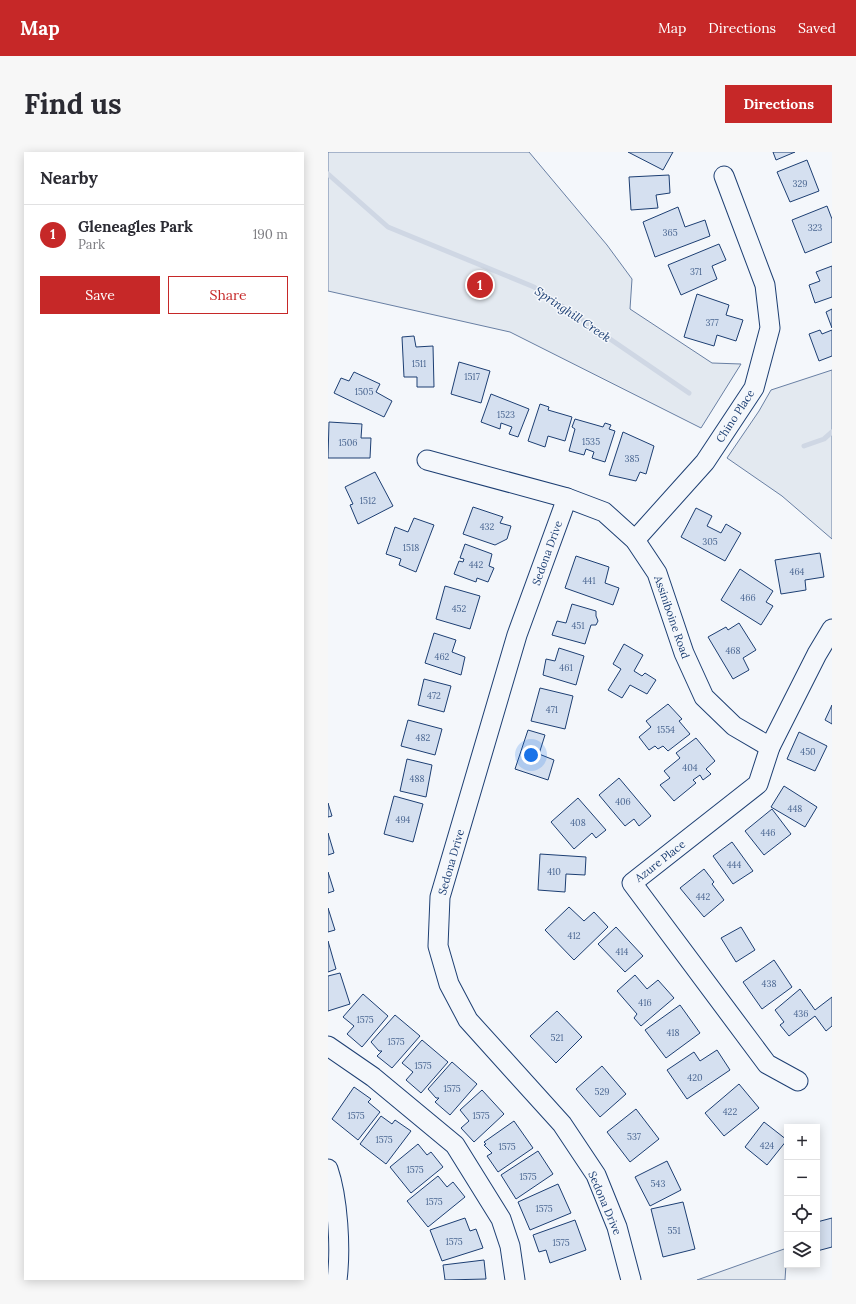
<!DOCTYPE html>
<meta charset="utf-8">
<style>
body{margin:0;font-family:Lora,serif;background:#f7f7f7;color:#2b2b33}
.controls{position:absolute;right:12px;bottom:12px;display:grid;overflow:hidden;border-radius:0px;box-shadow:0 2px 10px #0003}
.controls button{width:36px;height:36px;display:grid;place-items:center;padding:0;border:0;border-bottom:1px solid #e1e1e2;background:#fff;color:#2b2b33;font:20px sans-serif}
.you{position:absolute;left:203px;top:603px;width:14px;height:14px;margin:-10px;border:3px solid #fff;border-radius:50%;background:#1a73e8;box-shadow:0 0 0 6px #1a73e833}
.badge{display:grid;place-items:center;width:26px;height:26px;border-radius:50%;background:#c62828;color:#fff;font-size:13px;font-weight:700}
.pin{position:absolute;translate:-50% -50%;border:2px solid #fff;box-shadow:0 1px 4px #0006}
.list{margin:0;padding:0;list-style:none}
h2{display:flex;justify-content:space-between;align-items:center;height:52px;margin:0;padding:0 16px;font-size:17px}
h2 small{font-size:13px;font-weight:400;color:#7c7c81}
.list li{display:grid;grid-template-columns:26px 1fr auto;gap:12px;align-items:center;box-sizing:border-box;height:60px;padding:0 16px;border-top:1px solid #e1e1e2}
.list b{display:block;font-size:15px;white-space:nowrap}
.list p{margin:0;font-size:13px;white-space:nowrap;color:#7c7c81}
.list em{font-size:13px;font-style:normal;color:#7c7c81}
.actions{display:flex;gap:8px;padding:12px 16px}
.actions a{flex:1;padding:9px 0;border:1px solid #c62828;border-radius:0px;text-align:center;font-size:14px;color:#c62828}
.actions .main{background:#c62828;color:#fff}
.icon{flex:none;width:22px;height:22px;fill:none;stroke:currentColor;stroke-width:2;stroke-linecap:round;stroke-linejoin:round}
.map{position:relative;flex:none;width:504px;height:1128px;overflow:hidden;border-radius:0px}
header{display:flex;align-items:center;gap:24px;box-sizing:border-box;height:56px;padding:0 20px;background:#c62828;color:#fff}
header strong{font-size:19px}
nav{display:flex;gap:22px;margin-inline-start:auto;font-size:14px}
.intro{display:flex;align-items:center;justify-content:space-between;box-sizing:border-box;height:96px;padding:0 24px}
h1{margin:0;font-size:28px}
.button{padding:10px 18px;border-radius:0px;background:#c62828;color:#fff;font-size:14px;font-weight:700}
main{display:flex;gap:24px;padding:0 24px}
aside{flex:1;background:#fff;border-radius:0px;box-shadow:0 2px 10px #0003}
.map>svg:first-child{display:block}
.green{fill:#e3e9f0;stroke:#687fa3}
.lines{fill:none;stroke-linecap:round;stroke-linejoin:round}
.stream{stroke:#cfd7e4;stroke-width:5}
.building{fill:#d5e0f0;stroke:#1d3f73}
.minor-casing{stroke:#1d3f73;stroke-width:21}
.minor{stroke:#f4f7fb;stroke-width:19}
.labels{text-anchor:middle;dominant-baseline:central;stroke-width:3;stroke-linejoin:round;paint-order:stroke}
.number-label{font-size:9px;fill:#4b6792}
.street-label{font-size:11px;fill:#1d3f73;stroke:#f4f7fb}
.water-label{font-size:12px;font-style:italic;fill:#1d3f73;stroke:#f4f7fb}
</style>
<header>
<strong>Map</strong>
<nav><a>Map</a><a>Directions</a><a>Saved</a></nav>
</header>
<div class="intro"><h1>Find us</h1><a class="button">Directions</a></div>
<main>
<aside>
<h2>Nearby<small></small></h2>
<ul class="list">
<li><span class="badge">1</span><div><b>Gleneagles Park</b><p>Park</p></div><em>190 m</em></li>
</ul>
<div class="actions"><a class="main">Save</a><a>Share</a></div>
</aside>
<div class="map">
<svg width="504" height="1128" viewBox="0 0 504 1128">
<rect width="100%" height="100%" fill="#f4f7fb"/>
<g class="green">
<polygon points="0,0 201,0 279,93 304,127 302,157 384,211 413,212 373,276 182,180 0,139"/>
<polygon points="504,218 504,387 454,344 399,306 431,259 443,238"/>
<polygon points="459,1096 457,1128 369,1128"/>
</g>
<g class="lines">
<g class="stream">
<polyline points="0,22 60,75 206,135 361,241"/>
<polyline points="476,294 496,287 504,280"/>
</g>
</g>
<g class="building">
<polygon points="300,0 345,0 335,18"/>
<polygon points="445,0 467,0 448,8"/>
<polygon points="479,8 491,39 462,50 449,20"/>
<polygon points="341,23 342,41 328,43 330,56 303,58 301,25"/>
<polygon points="499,54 504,67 504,90 477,101 464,68"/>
<polygon points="350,55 357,75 377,68 382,84 327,105 315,70"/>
<polygon points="391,92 398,108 384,114 389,127 353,143 340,113"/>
<polygon points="504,114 504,145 487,151 481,133 492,129 488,120"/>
<polygon points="369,142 401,153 398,163 415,168 408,189 389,183 386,194 356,185"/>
<polygon points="504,157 504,176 498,160"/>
<polygon points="492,178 494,182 504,178 504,204 491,209 481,182"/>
<polygon points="86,184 88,195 105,194 106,235 89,235 89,225 76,225 74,185"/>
<polygon points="131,210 162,219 153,251 123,242"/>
<polygon points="26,220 52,232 48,240 64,249 56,265 6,241 13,226 21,229"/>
<polygon points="163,242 201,257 190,285 181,282 184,275 173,271 172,277 153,270"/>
<polygon points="212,252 221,255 220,258 244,265 237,289 220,284 217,295 200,289"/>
<polygon points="247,267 275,275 277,271 283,273 281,277 287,279 277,310 264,306 266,300 258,297 256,303 241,299 247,277 244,275"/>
<polygon points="1,270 34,272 33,286 43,286 42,306 0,306"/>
<polygon points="295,280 326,294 318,322 312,320 308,329 281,323"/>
<polygon points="47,320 65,354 30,372 22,353 25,352 17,335"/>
<polygon points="145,355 175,365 172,371 183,374 179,387 167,393 135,382"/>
<polygon points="368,356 384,364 379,374 393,381 398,372 413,381 397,409 353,385"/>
<polygon points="86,366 106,373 88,420 71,413 73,407 58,402 67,375 80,380"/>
<polygon points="137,392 164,402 161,414 166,416 160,430 149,426 148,430 126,422 131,409 135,410 136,407 132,406"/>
<polygon points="492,401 496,425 477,428 478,438 453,442 447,408"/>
<polygon points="248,404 281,415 277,431 291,436 285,453 237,436"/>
<polygon points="412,417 445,439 438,450 445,454 433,473 393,448"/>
<polygon points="117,434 152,444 142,477 108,467"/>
<polygon points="244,452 268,459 268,464 270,469 268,473 263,473 257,492 224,483 229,469 238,471"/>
<polygon points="411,471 428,498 415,506 421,518 405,527 380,485 398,475 400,478"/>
<polygon points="106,481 128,488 124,500 137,505 133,523 97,511"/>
<polygon points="296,492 315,503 306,519 314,524 317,521 328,528 319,542 302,533 294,546 280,538 293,517 285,512"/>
<polygon points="231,496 256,504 248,533 215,523 218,507 227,509"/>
<polygon points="96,527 123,534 116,560 90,553"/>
<polygon points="212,536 245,544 237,577 203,569"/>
<polygon points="340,552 354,567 351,569 362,582 340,599 335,594 330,597 327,594 321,598 311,585 323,575 318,569"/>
<polygon points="504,553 504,572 497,568"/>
<polygon points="80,568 114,577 107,603 73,594"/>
<polygon points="200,578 217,583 211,602 226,608 220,628 187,617"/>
<polygon points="471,580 499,594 487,619 459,607"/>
<polygon points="368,586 387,609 378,617 383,622 375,628 372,623 365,628 368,631 346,649 332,633 342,626 336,619 352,606 348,601"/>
<polygon points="79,607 104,613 98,645 72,639"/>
<polygon points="291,626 323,664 311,674 306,667 297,674 271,643"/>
<polygon points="456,634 489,655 477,675 443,655"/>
<polygon points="66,644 95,652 85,690 56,682"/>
<polygon points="250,646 278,678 268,686 264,681 246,697 223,670"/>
<polygon points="0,651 4,664 0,665"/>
<polygon points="444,657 463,682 436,703 417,679"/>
<polygon points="0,681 6,701 0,703"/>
<polygon points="404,690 425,719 405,732 385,704"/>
<polygon points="212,702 258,705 257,723 238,722 237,740 210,738"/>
<polygon points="376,717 386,730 384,732 396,748 376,765 352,736"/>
<polygon points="0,720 6,739 0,741"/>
<polygon points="241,755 256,769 266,760 280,775 246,808 217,778"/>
<polygon points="0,756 7,778 0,780"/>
<polygon points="288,775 315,804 297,820 270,792"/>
<polygon points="413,775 427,798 408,810 393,786"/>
<polygon points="0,789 8,817 0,820"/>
<polygon points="446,808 464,835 434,857 415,830"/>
<polygon points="12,821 22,852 0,859 0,824"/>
<polygon points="307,823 319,837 330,828 346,846 313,874 306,866 309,862 289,839"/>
<polygon points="472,837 487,858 504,845 504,874 498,879 487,864 461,884 452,873 456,870 447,858"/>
<polygon points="35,842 60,864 34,895 19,882 26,874 15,865"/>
<polygon points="352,853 372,881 338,906 317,878"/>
<polygon points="229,859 254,885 228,911 202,884"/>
<polygon points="67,863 92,884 64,916 49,904 54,899 51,899 43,890"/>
<polygon points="94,888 120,910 93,941 78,928 85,920 74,911"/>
<polygon points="389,898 402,918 359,947 339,918 366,900 372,909"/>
<polygon points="124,910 149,932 122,963 107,950 111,946 108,946 100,937"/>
<polygon points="274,914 298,942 272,965 248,937"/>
<polygon points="411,932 431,956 396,984 377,961"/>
<polygon points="26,935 43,947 40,950 52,960 30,988 4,967"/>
<polygon points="154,938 176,962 146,990 133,976 141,969 132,958"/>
<polygon points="308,957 331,987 302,1010 279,980"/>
<polygon points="53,964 64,972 67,968 83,979 58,1012 32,992"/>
<polygon points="186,969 205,996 170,1020 159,1004 164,1001 156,993 158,992 156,990"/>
<polygon points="436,970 459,988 439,1013 417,995"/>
<polygon points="90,992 99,1003 103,1000 115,1015 83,1041 62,1015"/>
<polygon points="210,999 225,1022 188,1047 173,1023"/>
<polygon points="339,1009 353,1038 322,1054 307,1025"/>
<polygon points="110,1024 119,1035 125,1030 137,1045 100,1075 79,1049"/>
<polygon points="230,1032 243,1061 202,1078 190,1050"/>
<polygon points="355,1050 367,1097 335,1105 323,1057"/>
<polygon points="137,1066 142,1079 148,1077 155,1096 114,1109 102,1078"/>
<polygon points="504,1066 504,1095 489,1099 489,1070"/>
<polygon points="247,1068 258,1098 222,1111 218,1098 211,1100 205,1083"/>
<polygon points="156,1108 158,1127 117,1128 115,1113"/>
</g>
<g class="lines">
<g class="minor-casing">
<g id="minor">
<polyline points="99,308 239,346 276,360 307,388 329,421 356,501 376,545 406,574 442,595"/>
<polyline points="239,346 189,483 112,745 110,794 121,832 140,868 234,972 268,1023 289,1075 303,1128"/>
<polyline points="307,388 377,310 426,236 442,176 437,133 396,24"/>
<polyline points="0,894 45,925 127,993 173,1067 182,1094 187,1128"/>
<polyline points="470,929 439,912 304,731 430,632 442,595 489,502 504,477"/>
<path d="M0,1017C10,1046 13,1097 9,1128"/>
</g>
</g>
<use href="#minor" class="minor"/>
</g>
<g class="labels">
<g class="number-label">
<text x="472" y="31">329</text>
<text x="487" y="75">323</text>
<text x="342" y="80">365</text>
<text x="368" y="119">371</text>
<text x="384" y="170">377</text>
<text x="91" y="211">1511</text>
<text x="144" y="224">1517</text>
<text x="36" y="239">1505</text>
<text x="178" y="262">1523</text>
<text x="263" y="289">1535</text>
<text x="20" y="290">1506</text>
<text x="304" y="306">385</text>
<text x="40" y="348">1512</text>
<text x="159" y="374">432</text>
<text x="382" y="389">305</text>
<text x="83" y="395">1518</text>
<text x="148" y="412">442</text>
<text x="469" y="419">464</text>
<text x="261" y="428">441</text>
<text x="420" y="445">466</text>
<text x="131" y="456">452</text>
<text x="250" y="473">451</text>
<text x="405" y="498">468</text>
<text x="114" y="504">462</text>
<text x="238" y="515">461</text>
<text x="106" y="543">472</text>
<text x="224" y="557">471</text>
<text x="338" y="577">1554</text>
<text x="95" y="585">482</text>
<text x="480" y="599">450</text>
<text x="362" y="615">404</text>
<text x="89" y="626">488</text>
<text x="295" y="649">406</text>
<text x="467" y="656">448</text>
<text x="75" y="667">494</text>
<text x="250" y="670">408</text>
<text x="440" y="680">446</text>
<text x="406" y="712">444</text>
<text x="226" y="719">410</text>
<text x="375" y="744">442</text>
<text x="246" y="783">412</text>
<text x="294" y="799">414</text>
<text x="441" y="831">438</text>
<text x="317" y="850">416</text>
<text x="473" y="861">436</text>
<text x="37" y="867">1575</text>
<text x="345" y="880">418</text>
<text x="229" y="885">521</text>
<text x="68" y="889">1575</text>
<text x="95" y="913">1575</text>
<text x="367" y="925">420</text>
<text x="124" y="936">1575</text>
<text x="274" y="939">529</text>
<text x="402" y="959">422</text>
<text x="28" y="963">1575</text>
<text x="153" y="963">1575</text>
<text x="306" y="984">537</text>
<text x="56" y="987">1575</text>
<text x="439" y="993">424</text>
<text x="179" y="994">1575</text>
<text x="87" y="1017">1575</text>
<text x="200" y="1024">1575</text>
<text x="330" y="1031">543</text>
<text x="106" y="1049">1575</text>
<text x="216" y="1056">1575</text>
<text x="346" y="1078">551</text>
<text x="126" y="1089">1575</text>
<text x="233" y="1090">1575</text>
</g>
<g class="street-label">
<text transform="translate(407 264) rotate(-57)">Chino Place</text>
<text transform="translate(219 401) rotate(-70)">Sedona Drive</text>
<text transform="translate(344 465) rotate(71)">Assiniboine Road</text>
<text transform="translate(332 709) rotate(-38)">Azure Place</text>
<text transform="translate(123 710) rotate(-74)">Sedona Drive</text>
<text transform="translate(277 1051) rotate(67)">Sedona Drive</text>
</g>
<g class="water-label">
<text transform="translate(245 162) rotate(34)">Springhill Creek</text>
</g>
</g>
</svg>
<div class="controls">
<button>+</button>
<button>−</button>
<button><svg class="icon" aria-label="locate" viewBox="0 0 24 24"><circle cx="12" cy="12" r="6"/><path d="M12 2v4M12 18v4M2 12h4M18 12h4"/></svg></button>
<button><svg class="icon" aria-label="layers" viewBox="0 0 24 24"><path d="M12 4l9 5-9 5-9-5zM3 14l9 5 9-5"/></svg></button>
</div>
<div class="you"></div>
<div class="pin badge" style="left:152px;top:133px">1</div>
</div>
</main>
